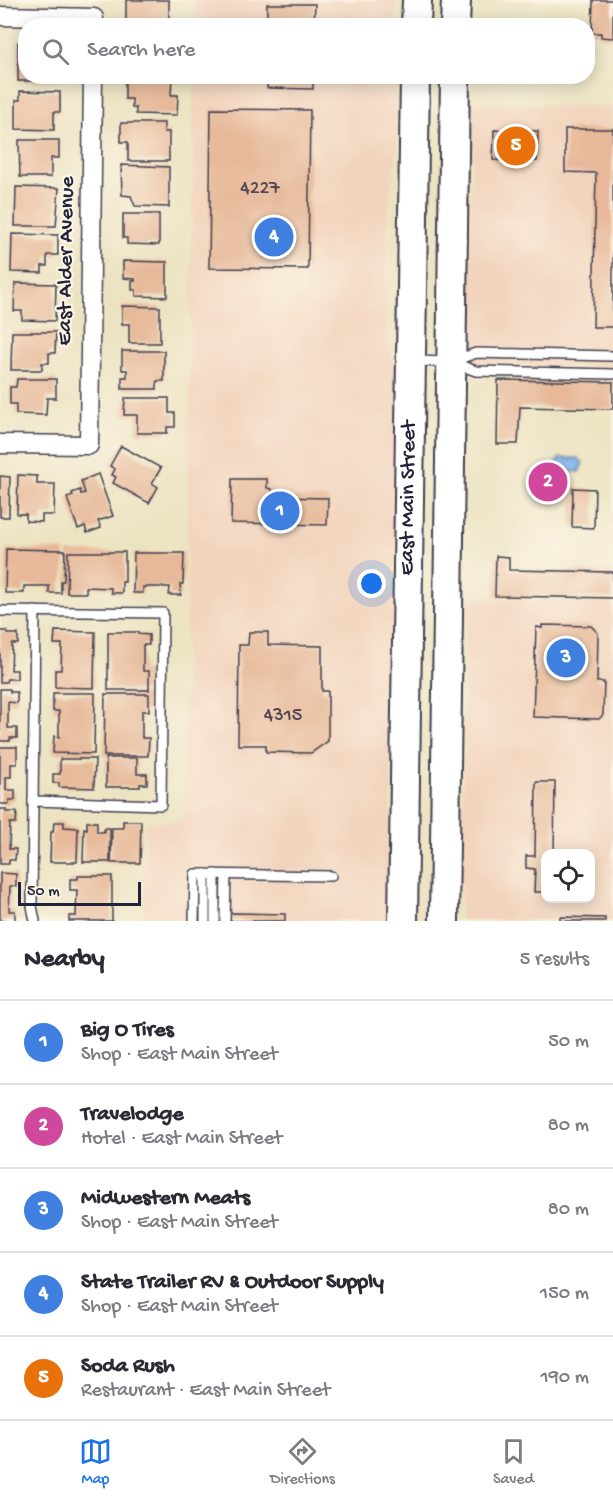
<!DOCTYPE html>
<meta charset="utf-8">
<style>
body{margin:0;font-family:"Gochi Hand",sans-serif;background:#f2f2f3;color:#2b2b33}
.controls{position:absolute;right:18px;bottom:18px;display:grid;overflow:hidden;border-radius:12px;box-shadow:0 3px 15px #0003}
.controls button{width:54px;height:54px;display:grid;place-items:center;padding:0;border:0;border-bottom:2px solid #e1e1e2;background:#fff;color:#2b2b33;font:30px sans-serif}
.scale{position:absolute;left:18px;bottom:15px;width:123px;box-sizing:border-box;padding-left:6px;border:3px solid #22223b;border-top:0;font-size:16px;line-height:21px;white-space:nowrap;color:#22223b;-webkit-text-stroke:4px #fcf5e5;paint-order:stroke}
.you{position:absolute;left:372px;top:584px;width:21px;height:21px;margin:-15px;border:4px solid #fff;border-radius:50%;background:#1a73e8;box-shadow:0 0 0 9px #1a73e833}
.badge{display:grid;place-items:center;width:39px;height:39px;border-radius:50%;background:#1a73e8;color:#fff;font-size:20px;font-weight:700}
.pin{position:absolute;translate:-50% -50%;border:3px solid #fff;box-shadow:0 2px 6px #0006}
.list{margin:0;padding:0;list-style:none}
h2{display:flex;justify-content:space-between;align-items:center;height:78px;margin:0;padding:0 24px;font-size:26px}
h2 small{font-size:20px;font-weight:400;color:#7c7c81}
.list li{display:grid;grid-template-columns:39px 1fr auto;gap:18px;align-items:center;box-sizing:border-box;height:84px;padding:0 24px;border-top:2px solid #e1e1e2}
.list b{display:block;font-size:22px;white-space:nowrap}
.list p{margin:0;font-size:20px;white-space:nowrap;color:#7c7c81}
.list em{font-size:20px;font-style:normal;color:#7c7c81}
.icon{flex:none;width:33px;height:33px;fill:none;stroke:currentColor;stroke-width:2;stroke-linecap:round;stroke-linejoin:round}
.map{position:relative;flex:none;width:613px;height:921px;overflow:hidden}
.search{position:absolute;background:#fff;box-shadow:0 3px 15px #0003;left:18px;right:18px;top:18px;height:66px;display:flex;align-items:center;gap:15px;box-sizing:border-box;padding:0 21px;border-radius:24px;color:#7c7c81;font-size:22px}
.sheet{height:498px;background:#fff}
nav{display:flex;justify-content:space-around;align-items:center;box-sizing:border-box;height:84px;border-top:2px solid #e1e1e2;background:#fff;font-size:16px;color:#7c7c81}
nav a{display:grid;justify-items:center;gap:3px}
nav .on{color:#1a73e8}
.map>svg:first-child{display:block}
.built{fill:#f2d4be;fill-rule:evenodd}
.water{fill:url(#water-waves);stroke:#506a94;stroke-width:1.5}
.building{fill:#e7b99a}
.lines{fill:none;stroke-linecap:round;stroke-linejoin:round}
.service-casing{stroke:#403f4f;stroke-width:12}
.minor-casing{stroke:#403f4f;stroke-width:21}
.primary-casing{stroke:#403f4f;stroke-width:32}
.service{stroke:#fff;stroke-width:9}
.minor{stroke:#fff;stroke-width:18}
.primary{stroke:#fff;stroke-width:28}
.labels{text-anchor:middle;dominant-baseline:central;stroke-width:4.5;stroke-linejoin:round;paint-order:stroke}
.number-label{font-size:20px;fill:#534853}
.street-label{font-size:22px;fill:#22223b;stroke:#fcf5e5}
</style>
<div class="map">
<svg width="613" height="921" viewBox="0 0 613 921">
<defs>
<pattern id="water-waves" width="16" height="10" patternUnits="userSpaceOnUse" patternTransform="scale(1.5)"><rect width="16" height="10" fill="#7db3ec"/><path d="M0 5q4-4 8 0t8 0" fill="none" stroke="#6691c0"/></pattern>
</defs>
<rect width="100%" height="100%" fill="#fcf5e5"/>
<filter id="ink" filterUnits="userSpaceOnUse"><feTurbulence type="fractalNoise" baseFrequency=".0167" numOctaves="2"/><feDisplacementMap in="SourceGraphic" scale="12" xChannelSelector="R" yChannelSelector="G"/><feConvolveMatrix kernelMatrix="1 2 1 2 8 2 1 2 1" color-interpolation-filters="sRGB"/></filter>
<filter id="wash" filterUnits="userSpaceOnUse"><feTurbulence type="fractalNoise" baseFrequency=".008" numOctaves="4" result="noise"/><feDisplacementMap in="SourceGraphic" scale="24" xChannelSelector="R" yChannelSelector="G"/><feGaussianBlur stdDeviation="1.35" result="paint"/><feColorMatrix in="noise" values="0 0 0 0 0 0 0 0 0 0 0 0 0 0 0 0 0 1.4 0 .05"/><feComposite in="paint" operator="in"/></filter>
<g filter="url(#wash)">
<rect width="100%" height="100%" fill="#ece3c2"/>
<g class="built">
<polygon points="195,0 396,0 396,25 195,26"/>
<polygon points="194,77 397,77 397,150 387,217 386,330 398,384 389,921 144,921 145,821 183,822"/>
<polygon points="473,103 613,106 613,367 468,363"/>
<path d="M466,598L613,600V921H461ZM546,854H590V898H546Z"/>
</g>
<polygon class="water" points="560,458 578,458 583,463 579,472 559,472 556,470 556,463"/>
<g id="blocks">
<g class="building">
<rect x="126" y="0" width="43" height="23"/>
<polygon points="593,0 613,0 613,38 601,37 601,33 592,33"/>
<polygon points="267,4 315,4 314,26 267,26"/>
<polygon points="18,42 26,42 26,76 60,76 60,81 18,81"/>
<polygon points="267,76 313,76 313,89 267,88"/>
<polygon points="125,77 172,78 171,95 178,95 177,115 136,114 136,108 132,108 132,99 125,99"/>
<polygon points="20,91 60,92 60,112 54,112 54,130 16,129 16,100 20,100"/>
<polygon points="211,109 310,110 308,269 209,268"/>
<polygon points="121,123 164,123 164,132 169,132 169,161 128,161 128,142 121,142"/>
<polygon points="565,129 613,129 613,327 593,327 596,173 565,172"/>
<polygon points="494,130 538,131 537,161 493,160"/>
<polygon points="19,140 59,140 59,158 51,158 51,177 20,177"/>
<polygon points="121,165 169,167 169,207 135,206 131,196 122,195"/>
<polygon points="16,187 59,188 56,226 15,226"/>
<polygon points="123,214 159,214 159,245 127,244 127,238 123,238"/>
<polygon points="12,234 58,235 58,255 47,255 47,266 42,266 42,273 11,272"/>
<polygon points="123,261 167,262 167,297 136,296 136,290 132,290 132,281 135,281 135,279 123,278"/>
<polygon points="15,283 56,284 55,321 22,320 22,311 14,311"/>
<polygon points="122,306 160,307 160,343 129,343 129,324 122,324"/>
<polygon points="12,332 56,332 55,353 49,353 49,363 42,363 42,370 11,370"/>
<polygon points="122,351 164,351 164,381 157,381 157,389 122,389 122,377 127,377 127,370 122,370"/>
<polygon points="17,379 56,379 56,398 47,398 46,415 16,414 16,404 10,404 10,387 16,387"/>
<polygon points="498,380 613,382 613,409 520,407 518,444 497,444"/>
<polygon points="125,398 169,398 169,413 175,413 175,427 167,427 167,433 137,433 137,415 124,415"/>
<polygon points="121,446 161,468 152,483 158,487 149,503 113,483 116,477 112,475 115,469 110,466"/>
<polygon points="98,474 113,516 98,521 101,528 87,533 85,526 78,529 67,498 73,496 72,493 80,490 81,494 85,493 81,481"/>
<polygon points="18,475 37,476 37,484 55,484 54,515 42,515 42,522 26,521 26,514 17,514"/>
<polygon points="0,476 10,477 9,517 0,517"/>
<polygon points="232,479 267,479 267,488 272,489 272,497 328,498 327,525 231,523"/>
<polygon points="573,488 595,489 594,528 572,527"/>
<polygon points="6,549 65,550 64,581 61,581 61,593 49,593 49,586 24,586 24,593 5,593"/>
<polygon points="68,552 125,552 125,582 122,582 122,593 111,593 111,588 86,587 86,593 67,593"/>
<polygon points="134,553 184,553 183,584 180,584 181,595 169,595 170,587 143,587 143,593 133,593"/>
<polygon points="496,556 509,557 509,570 613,572 613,598 495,596"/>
<polygon points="542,625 591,626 598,633 597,682 604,682 603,715 599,719 533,717 536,627 542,628"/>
<polygon points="0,631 7,631 8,634 18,634 18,644 12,644 11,670 17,670 17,679 7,679 6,682 0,682"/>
<polygon points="55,631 95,632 94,688 55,687 55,670 61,670 62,644 54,644"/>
<polygon points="108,632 138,632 138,634 149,635 149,645 143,645 143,671 149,671 149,690 108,690"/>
<polygon points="249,632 268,632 268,645 322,646 322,691 328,691 328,741 311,753 266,752 266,745 238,745 239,645 248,645"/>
<polygon points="0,689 10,689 10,692 17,692 17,703 8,702 8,728 17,728 17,738 10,738 10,741 0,741"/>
<polygon points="53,693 95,693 94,754 53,753 54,736 59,737 59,711 53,711"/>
<polygon points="105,694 149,694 149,711 142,711 142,738 149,738 148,756 104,756"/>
<polygon points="0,747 17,747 17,764 11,764 11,777 6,777 6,790 15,790 15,800 9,800 9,804 0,804"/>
<polygon points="106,758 137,758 137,774 147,774 147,784 140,784 140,787 106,787"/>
<polygon points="60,759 95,759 94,788 59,787 59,783 53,783 53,774 60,774"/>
<polygon points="536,782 555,782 554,854 546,854 546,892 534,892 535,869 526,868 526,856 535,856"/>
<polygon points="0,809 6,809 6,812 17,812 16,823 10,823 9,849 16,849 15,860 9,860 9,864 0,864"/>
<polygon points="123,821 141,821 140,863 111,863 112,828 123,828"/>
<polygon points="54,822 64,822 64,827 78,828 77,862 50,862 51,832 53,832"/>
<polygon points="87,822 97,822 97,832 104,832 104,828 110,828 110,862 83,862 84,828 87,829"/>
<polygon points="0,873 16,874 16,886 10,886 9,911 15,911 15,921 0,921"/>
<polygon points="78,876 112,876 112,921 69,921 69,916 76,916 77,890 70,890 70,879 78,879"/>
<polygon points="229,913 285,914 285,921 229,921"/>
<polygon points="560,917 605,918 605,921 560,921"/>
</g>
</g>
</g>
<g filter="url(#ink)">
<use href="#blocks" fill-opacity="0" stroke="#403f4f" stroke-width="1.5"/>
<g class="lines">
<g class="service-casing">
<g id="service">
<polyline points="456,360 476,353 613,356"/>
<polyline points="413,361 451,362 476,371 613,374"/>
<polyline points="0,611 163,613 161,805 33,801"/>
<polyline points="35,921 32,906 35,611"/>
<polyline points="194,921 195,874 331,876"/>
<polyline points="205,921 205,874"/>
<polyline points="215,921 215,874"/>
<polyline points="225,921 226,875"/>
</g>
</g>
<g class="minor-casing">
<g id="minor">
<polyline points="0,16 94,18"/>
<polyline points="0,444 89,445 93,76"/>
</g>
</g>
<g class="primary-casing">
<g id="primary">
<polyline points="416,26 417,0"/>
<polyline points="455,26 456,0"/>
<path id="s1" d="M403,921L415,76"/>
<polyline points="444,921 455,76"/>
</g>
</g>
<use href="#service" class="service"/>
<use href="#minor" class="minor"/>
<use href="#primary" class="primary"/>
</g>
</g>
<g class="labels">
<g class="number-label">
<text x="260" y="189">4227</text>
<text x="283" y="716">4315</text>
</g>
<g class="street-label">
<text transform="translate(67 261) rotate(-89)">East Alder Avenue</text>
<text stroke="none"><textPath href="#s1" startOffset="423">East Main Street</textPath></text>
</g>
</g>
</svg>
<div class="controls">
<button><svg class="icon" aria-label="locate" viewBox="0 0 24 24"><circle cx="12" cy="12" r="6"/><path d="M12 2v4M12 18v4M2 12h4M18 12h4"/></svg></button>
</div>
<div class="scale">50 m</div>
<div class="you"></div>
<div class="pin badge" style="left:280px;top:511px;background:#3f7fe0">1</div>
<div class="pin badge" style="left:548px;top:482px;background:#d1479c">2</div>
<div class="pin badge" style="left:566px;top:658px;background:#3f7fe0">3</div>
<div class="pin badge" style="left:274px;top:237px;background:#3f7fe0">4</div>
<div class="pin badge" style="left:516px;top:146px;background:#e8710a">5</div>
<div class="search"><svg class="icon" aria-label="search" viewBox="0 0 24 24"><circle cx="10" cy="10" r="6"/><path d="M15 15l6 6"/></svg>Search here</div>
</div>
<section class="sheet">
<h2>Nearby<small>5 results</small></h2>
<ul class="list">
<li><span class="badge" style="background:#3f7fe0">1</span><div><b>Big O Tires</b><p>Shop · East Main Street</p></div><em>50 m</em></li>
<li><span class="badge" style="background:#d1479c">2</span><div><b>Travelodge</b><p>Hotel · East Main Street</p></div><em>80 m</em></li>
<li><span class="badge" style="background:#3f7fe0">3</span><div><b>Midwestern Meats</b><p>Shop · East Main Street</p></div><em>80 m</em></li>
<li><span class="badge" style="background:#3f7fe0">4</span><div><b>State Trailer RV &amp; Outdoor Supply</b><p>Shop · East Main Street</p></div><em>150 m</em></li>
<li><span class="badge" style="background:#e8710a">5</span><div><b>Soda Rush</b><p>Restaurant · East Main Street</p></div><em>190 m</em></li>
</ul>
</section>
<nav>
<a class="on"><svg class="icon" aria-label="map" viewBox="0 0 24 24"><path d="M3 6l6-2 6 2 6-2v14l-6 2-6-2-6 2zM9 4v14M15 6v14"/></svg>Map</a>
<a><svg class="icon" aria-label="directions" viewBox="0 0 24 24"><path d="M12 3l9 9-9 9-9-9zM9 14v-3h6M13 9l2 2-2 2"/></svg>Directions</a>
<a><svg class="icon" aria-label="saved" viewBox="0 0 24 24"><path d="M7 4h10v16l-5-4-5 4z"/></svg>Saved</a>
</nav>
